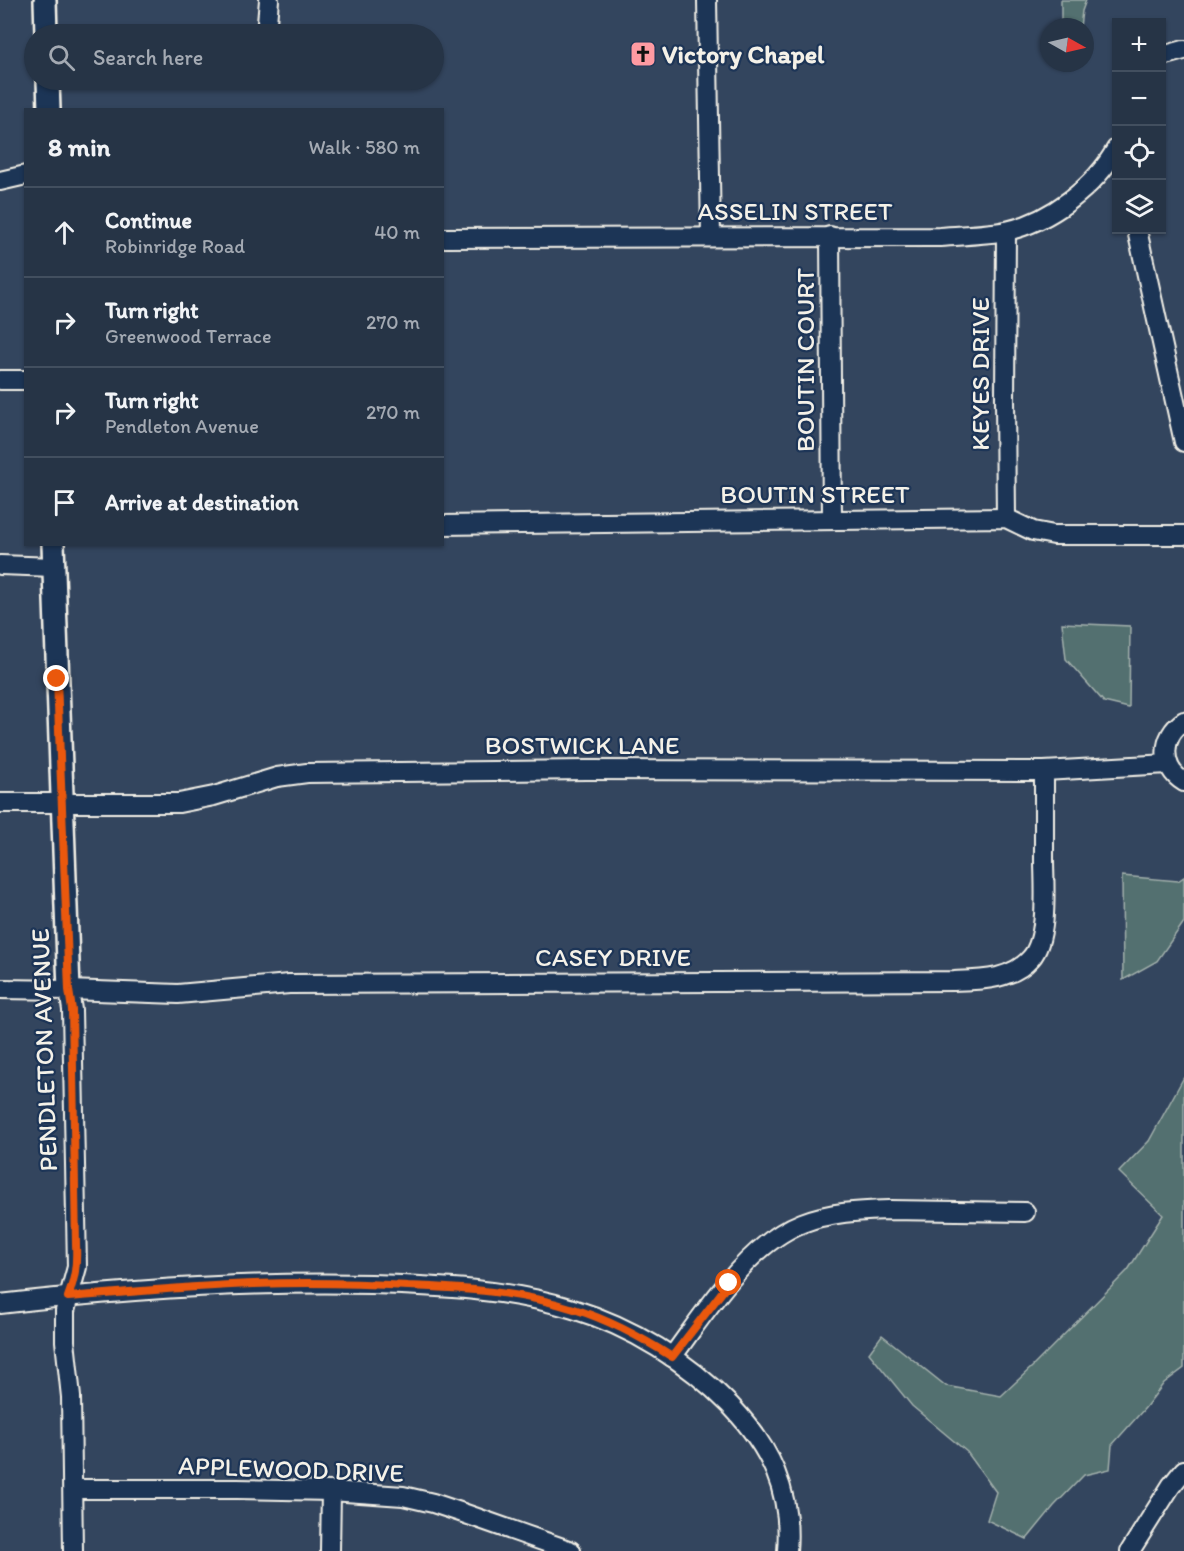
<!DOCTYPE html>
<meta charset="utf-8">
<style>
body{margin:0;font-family:Itim,sans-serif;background:#323f51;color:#f1f3f6}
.controls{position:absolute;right:18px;top:18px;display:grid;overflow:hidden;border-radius:0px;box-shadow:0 2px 4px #0004}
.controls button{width:54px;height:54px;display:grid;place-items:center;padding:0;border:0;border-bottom:2px solid #424f5f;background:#263446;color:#f1f3f6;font:30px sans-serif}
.compass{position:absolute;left:1040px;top:18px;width:54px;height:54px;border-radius:50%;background:#263446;box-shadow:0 2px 4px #0004;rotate:98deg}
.stop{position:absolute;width:18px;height:18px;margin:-14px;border:4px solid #ea580c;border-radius:50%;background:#fff}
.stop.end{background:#ea580c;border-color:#fff;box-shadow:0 2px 6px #0008}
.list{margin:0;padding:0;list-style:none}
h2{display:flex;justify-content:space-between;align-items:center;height:78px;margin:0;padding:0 24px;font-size:26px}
h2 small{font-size:20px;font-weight:400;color:#a4aab3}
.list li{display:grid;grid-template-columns:39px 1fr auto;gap:18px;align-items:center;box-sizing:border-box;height:90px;padding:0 24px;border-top:2px solid #424f5f}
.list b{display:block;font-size:22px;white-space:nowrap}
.list p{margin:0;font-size:20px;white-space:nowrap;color:#a4aab3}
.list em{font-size:20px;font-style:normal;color:#a4aab3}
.icon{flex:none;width:33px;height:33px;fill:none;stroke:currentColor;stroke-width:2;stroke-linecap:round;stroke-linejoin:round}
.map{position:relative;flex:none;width:1184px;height:1551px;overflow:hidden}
.search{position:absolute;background:#263446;box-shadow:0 2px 4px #0004;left:24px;top:24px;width:420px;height:66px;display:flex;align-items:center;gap:15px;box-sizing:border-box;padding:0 21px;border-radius:33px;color:#a4aab3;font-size:22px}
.panel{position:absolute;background:#263446;box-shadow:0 2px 4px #0004;left:24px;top:108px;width:420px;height:438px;border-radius:0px}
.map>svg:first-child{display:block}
.green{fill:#52706f;stroke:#a3b0ac;stroke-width:1.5}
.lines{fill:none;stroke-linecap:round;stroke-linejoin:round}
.minor-casing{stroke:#f4f1e8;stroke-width:22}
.tertiary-casing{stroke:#f4f1e8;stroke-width:26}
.minor{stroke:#1d3557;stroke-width:18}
.tertiary{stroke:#1d3557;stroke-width:21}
.route{stroke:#ea580c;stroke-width:8}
.labels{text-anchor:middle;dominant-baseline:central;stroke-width:4.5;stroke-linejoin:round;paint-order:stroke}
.poi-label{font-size:26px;font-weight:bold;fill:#f4f1e8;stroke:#1d3557;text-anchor:start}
.street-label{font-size:26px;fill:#f4f1e8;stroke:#1d3557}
</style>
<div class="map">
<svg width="1184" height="1551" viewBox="0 0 1184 1551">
<rect width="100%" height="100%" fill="#33455e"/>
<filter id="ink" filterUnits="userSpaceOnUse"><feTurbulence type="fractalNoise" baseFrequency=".0167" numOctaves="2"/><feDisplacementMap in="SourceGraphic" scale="12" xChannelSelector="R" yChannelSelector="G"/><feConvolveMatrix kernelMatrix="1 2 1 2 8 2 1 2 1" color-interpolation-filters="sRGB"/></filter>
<g filter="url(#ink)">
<g class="green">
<polygon points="1061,0 1086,0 1082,11 1080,27 1061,27"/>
<polygon points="1062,623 1130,626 1129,708 1104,702 1066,659"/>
<polygon points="1122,876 1178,881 1184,877 1184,922 1157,961 1123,980"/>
<polygon points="1184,1077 1184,1368 1164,1383 1145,1408 1112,1445 1110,1469 1084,1475 1054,1506 1027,1539 987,1520 996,1492 967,1452 912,1406 869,1353 882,1335 946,1386 1001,1396 1032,1367 1128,1270 1163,1215 1119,1172 1149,1141"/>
</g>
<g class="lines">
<g class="minor-casing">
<g id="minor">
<polyline points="707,0 711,237"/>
<polyline points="266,34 269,0"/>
<polyline points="1162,56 1184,50"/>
<polyline points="0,181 26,175"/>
<polyline points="1137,230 1184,442"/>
<polyline points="1006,231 1005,399 1006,518"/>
<polyline points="830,236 832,520"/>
<path d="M442,238L940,237C962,235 985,235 1006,231C1049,222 1095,187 1116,149"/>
<polyline points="0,380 26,380"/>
<polyline points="442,525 1006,518 1033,531 1054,535 1184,535"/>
<polyline points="0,565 54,567"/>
<path d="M1184,721C1161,736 1160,768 1184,782"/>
<polyline points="0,803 179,803 214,796 277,777 307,773 586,770 1044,771 1168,764"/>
<path d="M0,989L69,990L178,994L289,984L954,981C981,980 1012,980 1031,958C1049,938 1044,885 1044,859C1044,830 1044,801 1044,771"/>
<polyline points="69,990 72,1010 77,1267 65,1311 65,1341 71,1397 73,1551"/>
<path d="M0,1304C123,1290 247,1281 371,1284C438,1286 509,1289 573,1309C632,1327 687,1361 730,1405C770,1447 792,1492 787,1551"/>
<path d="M672,1357C706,1311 748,1244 802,1223C830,1212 860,1211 889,1210L1025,1212"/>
<polyline points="73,1489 237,1489 331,1491 403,1496 433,1503 463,1513 571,1551"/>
<polyline points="330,1551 331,1491"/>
<polyline points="1130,1551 1171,1486 1184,1470"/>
</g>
</g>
<g class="tertiary-casing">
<g id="tertiary">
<polyline points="45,0 46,34"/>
<polyline points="48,80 49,110"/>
<polyline points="53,544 69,990"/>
</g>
</g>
<use href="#minor" class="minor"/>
<use href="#tertiary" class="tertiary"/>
</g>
</g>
<g class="lines" filter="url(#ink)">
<path class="route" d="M57,679L69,990L72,1010L76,1245C77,1265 75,1278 68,1297C130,1292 192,1286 254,1284C305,1282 357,1283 408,1286C464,1288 521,1292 574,1309C609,1320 641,1337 672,1357L729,1283"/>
</g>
<defs>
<g id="church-square" transform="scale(1.35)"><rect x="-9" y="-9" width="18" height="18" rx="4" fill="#ff9aa2" stroke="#1d3557"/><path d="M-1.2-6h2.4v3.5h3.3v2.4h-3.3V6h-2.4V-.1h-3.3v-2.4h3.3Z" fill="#111"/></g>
</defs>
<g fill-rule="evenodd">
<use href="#church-square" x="643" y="54"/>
</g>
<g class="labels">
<g class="poi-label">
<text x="662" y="54">Victory Chapel</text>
</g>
<g class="street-label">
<text x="795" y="211">ASSELIN STREET</text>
<text transform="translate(805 360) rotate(-90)">BOUTIN COURT</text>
<text transform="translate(980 374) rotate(-90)">KEYES DRIVE</text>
<text x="815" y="494">BOUTIN STREET</text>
<text x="582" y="745">BOSTWICK LANE</text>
<text x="613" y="957">CASEY DRIVE</text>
<text transform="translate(44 1050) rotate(-92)">PENDLETON AVENUE</text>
<text transform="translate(291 1469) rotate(2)">APPLEWOOD DRIVE</text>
</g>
</g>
</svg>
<div class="controls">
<button>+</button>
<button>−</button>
<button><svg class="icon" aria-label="locate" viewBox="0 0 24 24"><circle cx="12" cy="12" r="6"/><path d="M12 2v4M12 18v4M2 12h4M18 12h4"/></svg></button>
<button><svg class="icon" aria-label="layers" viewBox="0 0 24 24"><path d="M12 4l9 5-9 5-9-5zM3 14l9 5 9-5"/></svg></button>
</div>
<svg class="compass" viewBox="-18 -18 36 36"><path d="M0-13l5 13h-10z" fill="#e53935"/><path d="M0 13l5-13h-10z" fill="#a4aab3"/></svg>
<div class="stop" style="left:729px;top:1283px"></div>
<div class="stop end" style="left:57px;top:679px"></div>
<div class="search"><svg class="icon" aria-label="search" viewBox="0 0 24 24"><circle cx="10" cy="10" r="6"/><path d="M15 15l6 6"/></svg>Search here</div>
<section class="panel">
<h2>8 min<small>Walk · 580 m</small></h2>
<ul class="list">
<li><svg class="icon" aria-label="ahead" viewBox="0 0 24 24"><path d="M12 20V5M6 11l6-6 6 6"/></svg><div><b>Continue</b><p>Robinridge Road</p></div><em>40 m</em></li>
<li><svg class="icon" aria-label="right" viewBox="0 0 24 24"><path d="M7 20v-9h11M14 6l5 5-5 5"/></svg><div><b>Turn right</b><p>Greenwood Terrace</p></div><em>270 m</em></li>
<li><svg class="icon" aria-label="right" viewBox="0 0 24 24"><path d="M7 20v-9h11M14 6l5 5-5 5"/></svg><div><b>Turn right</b><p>Pendleton Avenue</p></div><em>270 m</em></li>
<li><svg class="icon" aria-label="arrive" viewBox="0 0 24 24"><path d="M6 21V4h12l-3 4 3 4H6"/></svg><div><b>Arrive at destination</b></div></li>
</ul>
</section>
</div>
